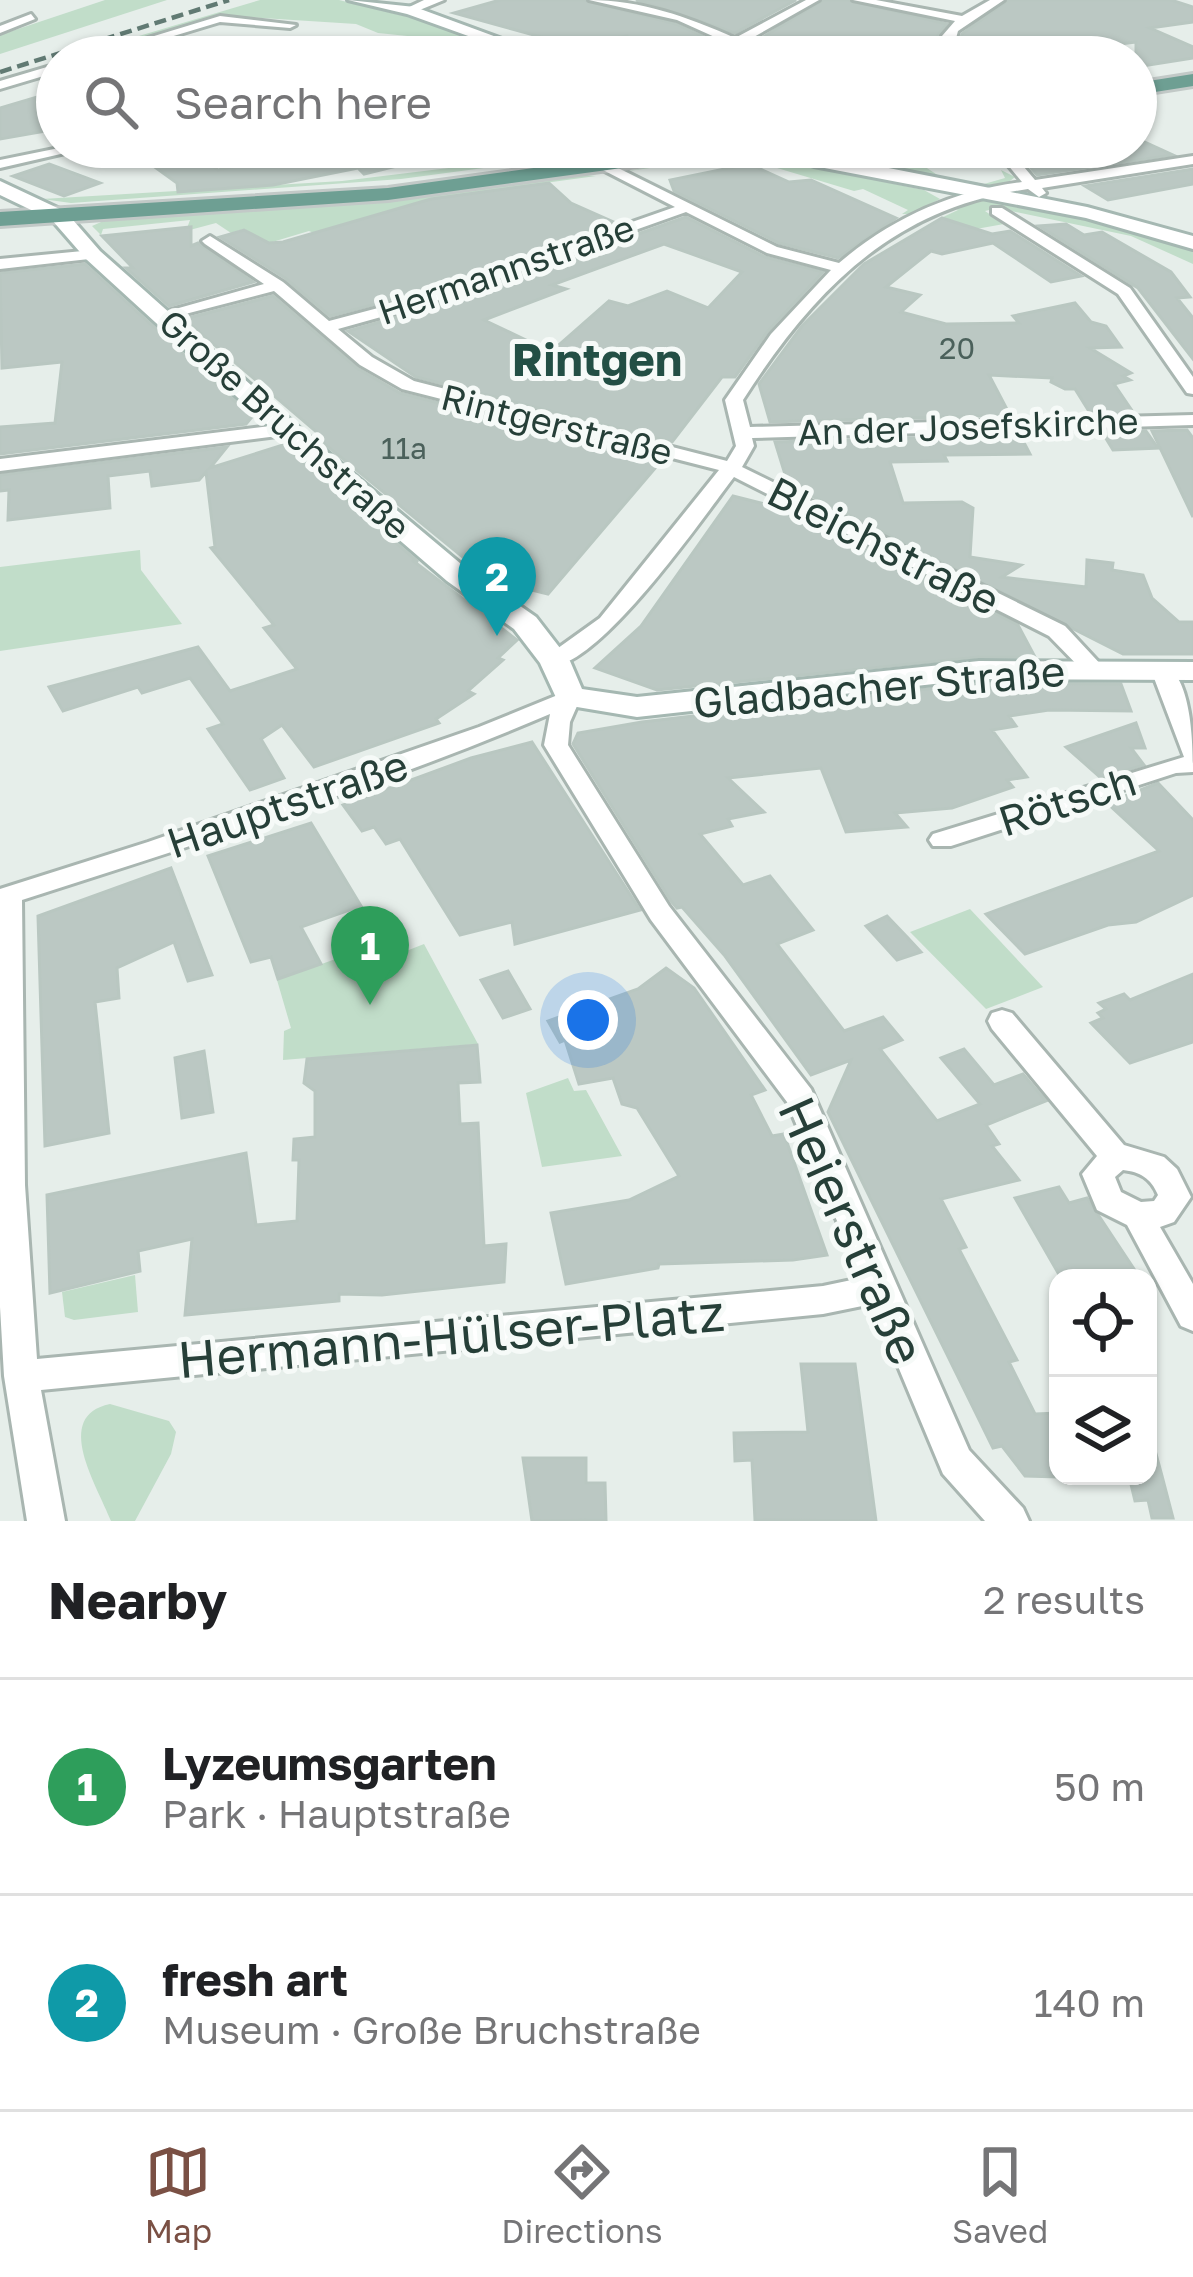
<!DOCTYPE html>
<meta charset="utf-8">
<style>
body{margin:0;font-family:"Golos Text",sans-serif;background:#f2f2f2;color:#202124}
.controls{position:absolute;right:36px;bottom:36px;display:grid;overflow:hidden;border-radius:24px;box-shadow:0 3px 9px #0004}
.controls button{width:108px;height:108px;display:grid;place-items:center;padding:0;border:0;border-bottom:3px solid #e0e0e0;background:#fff;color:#202124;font:60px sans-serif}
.you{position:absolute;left:588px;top:1020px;width:42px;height:42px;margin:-30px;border:9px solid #fff;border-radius:50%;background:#1a73e8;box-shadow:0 0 0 18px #1a73e833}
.badge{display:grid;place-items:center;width:78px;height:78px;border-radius:50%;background:#7a5044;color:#fff;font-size:39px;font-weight:700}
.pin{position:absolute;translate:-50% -99px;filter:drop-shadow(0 3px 6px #0008)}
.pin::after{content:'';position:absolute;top:63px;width:42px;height:36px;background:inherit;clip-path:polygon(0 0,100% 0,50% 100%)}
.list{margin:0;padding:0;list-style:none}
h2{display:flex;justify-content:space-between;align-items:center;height:156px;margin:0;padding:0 48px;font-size:51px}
h2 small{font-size:39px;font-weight:400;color:#757577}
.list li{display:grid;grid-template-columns:78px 1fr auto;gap:36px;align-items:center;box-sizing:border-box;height:216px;padding:0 48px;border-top:3px solid #e0e0e0}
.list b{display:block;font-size:45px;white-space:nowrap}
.list p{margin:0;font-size:39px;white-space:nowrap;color:#757577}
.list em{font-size:39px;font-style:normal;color:#757577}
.icon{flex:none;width:66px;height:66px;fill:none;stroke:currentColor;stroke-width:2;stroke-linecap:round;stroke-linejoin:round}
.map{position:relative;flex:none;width:1193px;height:1521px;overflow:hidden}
.search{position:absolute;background:#fff;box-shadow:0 3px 9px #0004;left:36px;right:36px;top:36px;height:132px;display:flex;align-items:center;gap:30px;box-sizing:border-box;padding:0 42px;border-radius:66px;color:#757577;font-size:45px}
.sheet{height:588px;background:#fff}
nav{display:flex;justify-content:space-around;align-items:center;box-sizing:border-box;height:168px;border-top:3px solid #e0e0e0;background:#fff;font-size:33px;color:#757577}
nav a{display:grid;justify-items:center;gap:6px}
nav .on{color:#7a5044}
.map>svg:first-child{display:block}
.green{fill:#c1ddc9}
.building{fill:#bbc8c3;stroke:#b9c7c1;stroke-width:3;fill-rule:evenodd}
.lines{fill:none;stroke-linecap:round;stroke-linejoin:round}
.minor-casing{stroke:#a9b6b1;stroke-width:6}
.tertiary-casing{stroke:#a9b6b1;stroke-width:6}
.secondary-casing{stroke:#a5b8b2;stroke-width:6}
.primary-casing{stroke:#c2c9c7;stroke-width:6}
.minor{fill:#fff;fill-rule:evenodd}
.tertiary{fill:#fff;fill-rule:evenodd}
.secondary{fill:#fff;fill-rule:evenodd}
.primary{fill:#6e9f93;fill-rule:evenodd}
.rail{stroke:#617a73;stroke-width:4.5;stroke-dasharray:12 6;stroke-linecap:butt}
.labels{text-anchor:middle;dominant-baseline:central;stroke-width:10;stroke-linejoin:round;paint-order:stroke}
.far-number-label{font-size:30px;fill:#4b615b}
.far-street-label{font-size:36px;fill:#263f38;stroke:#f6faf8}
.street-label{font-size:42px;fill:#263f38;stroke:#f6faf8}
.far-district-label{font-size:45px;font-weight:bold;fill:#234f45;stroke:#f6faf8}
.near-street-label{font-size:51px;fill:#263f38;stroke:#f6faf8}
</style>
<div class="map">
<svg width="1193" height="1521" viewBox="0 0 1193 1521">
<rect width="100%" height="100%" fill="#e6eeea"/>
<g class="green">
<polygon points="105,0 167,0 0,54 0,35"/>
<polygon points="260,0 339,0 465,31 530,57 473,51 427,38 378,33 356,24 229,16 68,57"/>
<polygon points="622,147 641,147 401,179 71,203 42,199 342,181"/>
<polygon points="794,147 895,147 939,176 984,184 1005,178 1001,170 1015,177 1006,184 981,188 799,152"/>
<polygon points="737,152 924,190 940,199 912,214 902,214 908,210 863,189 854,191 737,156 621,172"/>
<polygon points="583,175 596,176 428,199 316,234 309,231 269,243 244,229 231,233 216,223 186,231 190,220 103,229 101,235 92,226 108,219 322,205"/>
<polygon points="976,199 1102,221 1193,247 1193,264 1131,236 997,208 985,211 1004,224 976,229 941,218 958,210 950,207"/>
<polygon points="140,550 141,570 182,624 0,651 0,567"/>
<polygon points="970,909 1043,987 986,1009 910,932"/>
<polygon points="383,942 391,957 424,944 478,1044 283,1060 284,1031 291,1028 277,980"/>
<polygon points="568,1078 574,1091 586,1090 622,1156 542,1167 526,1093"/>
<polygon points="135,1275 138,1312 74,1320 65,1317 62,1292"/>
<path d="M110,1404L169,1421L176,1432L171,1454L135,1521H111C97,1485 52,1416 110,1404Z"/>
</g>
<g class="building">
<polygon points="500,0 585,0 676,24 748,57 623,57 616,53 633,48 627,36 595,42 587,38 570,45 454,13"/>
<polygon points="636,0 796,0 735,33"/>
<polygon points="823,0 849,0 947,24 938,35 935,57 779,57 755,42"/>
<polygon points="1008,0 1171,0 1193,7 1193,22 1150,28 1193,47 1193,58 1136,67 1136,42 1014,57 956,57 962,34"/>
<polygon points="37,97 57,103 57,129 0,139 0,108"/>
<polygon points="1136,138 1173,155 1037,175 1013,147 1136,147"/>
<polygon points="127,147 184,147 218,170 267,159 256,147 440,147 441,155 364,174 358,168 273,185 178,192 177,183"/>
<polygon points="49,164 100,183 64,196 13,176"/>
<polygon points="749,164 789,182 811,180 896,218 838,258 779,243 674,191 670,180"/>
<polygon points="1193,169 1193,184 1108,200 1085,186"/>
<polygon points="549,183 571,203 616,223 411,295 330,316 285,278 220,237 244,230 269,243 283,242 431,199"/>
<path d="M686,217L765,257L823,272L768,331L735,377H722L672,442L416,377L348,331L426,309ZM664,244L742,272L708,308L667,291L628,306L609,301L551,352L484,320L566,289L552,285Z"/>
<polygon points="942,218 992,234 1010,231 1081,276 1051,282 993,243 942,254 931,251 886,287 920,295 901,312 946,324 1019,323 1013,316 1075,303 1091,322 1106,326 1121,347 1090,348 1131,373 1123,376 1130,380 1114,384 1133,412 1090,413 1075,389 1065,389 1051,382 1052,378 989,375 1010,415 770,422 759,384 802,326 864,264"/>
<polygon points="1066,224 1084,235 1102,232 1171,272 1190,297 1177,298 1193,318 1193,359 1138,288 1039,226"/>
<polygon points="191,227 191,246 198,243 253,282 169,306 126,268 133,268 102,236"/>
<polygon points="85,264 252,417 246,424 0,454 0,427 55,423 62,362 2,368 0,273"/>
<polygon points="273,296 357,368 400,393 662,460 548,594 491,580 316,437 319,434 184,319"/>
<polygon points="1187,430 1193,438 1193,517 1152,431"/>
<polygon points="1146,431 1158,448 1113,450 1102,432"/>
<polygon points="1020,435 1030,454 944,455 947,461 890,462 903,503 962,502 973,508 970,557 1021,565 1002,577 1086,587 1087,560 1113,563 1112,570 1143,575 1152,598 1179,622 1193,622 1193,654 1123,654 788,484 775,442"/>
<polygon points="283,445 418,562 412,560 517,640 498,658 503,660 468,691 474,694 436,719 439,723 314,767 282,725 261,739 284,778 250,790 208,729 223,724 190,678 142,693 138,687 63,711 49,687 198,647 230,691 297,669 264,628 274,625 211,548 215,547 206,472 199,480 152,486 150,471 108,476 110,508 8,520 9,490 0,491 0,475 227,447 210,468"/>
<polygon points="733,496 792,511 1018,625 1035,657 979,657 657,690 595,668 641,626"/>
<polygon points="979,683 1121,684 1131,711 1049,710 1009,716 1016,726 992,730 1027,777 1007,780 1013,787 952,808 895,813 907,827 846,832 821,768 728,778 764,812 728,819 732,826 700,834 743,885 770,876 813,930 777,944 844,1031 883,1017 902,1040 880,1049 937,1121 980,1104 941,1058 964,1049 994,1085 1023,1074 1046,1101 986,1125 999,1144 992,1146 1019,1180 941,1199 966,1247 959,1249 1017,1360 1009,1362 1035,1414 1058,1413 1058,1477 1025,1476 1002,1446 993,1448 902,1263 828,1112 851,1060 811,1075 725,956 682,907 677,908 671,901 573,744 578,733 642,722"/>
<polygon points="1136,723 1145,748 1131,748 1144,765 1101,778 1066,747"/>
<polygon points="532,742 640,910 515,944 512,922 460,935 400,839 386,844 374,827 362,831 343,805 471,758"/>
<polygon points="1158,783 1193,820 1193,895 1136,922 1108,925 1025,954 986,914 1159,851 1107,803"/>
<polygon points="311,823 361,906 301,927 321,964 278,979 271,957 251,962 208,856"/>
<polygon points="171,868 212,975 188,981 174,942 117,968 119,998 95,1002 109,1133 45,1146 38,916"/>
<polygon points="887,916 908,938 921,952 897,960 866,926"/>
<polygon points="666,968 694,988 765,1090 751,1095 772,1136 784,1134 827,1255 793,1260 659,1264 658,1268 566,1284 551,1213 629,1200 679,1176 637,1108 622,1104 613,1078 579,1084 565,1040 560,1042 548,1021 638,989"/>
<polygon points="508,971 530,1009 503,1018 481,980"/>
<polygon points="1193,974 1193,1042 1130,1063 1091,1023 1103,1018 1098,1013 1106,1009 1099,1003 1124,994 1130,1000"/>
<polygon points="477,1045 480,1082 458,1083 460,1124 478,1123 484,1246 506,1244 504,1282 382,1295 339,1294 339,1301 185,1315 192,1239 138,1251 140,1271 50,1293 47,1195 246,1153 256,1225 297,1221 299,1160 293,1160 294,1139 315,1137 315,1091 304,1083 307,1059"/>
<polygon points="204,1051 213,1112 182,1118 175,1058"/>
<polygon points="1059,1187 1069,1203 1087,1198 1140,1278 1061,1278 1015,1198"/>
<polygon points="801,1364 855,1364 876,1521 755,1520 752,1460 735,1461 734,1433 808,1432"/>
<polygon points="1156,1454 1162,1476 1173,1518 1152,1518 1148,1500 1135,1501 1129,1476 1148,1476 1148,1456"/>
<polygon points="523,1458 586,1458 586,1483 605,1483 606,1520 532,1521"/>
</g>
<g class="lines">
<g class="minor-casing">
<g id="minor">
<path d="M589,0C641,0 688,17 735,38L806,0H819L745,42L775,57H759L677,20Z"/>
<polygon points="853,0 876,0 962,16 990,0 1004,0 958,31 951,57 939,57 942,36 955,21"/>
<polygon points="31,14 35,19 0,33 0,26"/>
<polygon points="220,16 296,25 290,28 220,22 104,57 85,57"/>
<polygon points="625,40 629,46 576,57 551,57"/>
<polygon points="57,64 57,72 0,89 0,81"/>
<polygon points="64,147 91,147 0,168 0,160"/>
<path d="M993,147H1007L1035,180L1193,156V164L1042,188L1046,193L1039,197L1028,189C893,208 814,289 743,400L750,427L1193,415V425L752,438L754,446L742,467L1065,626L1105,669L1094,676L1086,674L1049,636L734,477C704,516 595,674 547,666L544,661L547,656L600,618L719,470L402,389L360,365L274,291L162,320L154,315L264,284L205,244L202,241L210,236L283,282L329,321L412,299L675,207L601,169L599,166L606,162L777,247L839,263C893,217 953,191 1022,182ZM686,212L767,253L831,270L771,334L725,400L736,446L727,461L414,381L372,357L338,329L424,305Z"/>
<polygon points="992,208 1002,208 1130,288 1193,377 1193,394 1187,393 1118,294 992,214"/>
<polygon points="93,250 101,255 98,258 0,269 0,259"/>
<polygon points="287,424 296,430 293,434 0,471 0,459"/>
<path d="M1162,663C1192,675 1193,743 1193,772L1176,773L951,846H933L929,840L933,834L1184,757L1151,670Z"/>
<path d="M570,690L581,697L570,722L568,745L669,906L811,1089L969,1450L1023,1508L1029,1521H985L943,1474L872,1304L823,1314L41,1390L65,1521H27L4,1376L0,1307V889L148,842L479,727ZM550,714L544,745L651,920L787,1102L861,1278L823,1286L37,1359L25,1185L22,900C199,843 379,787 550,714Z"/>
<path d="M1002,1010L1012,1013L1124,1145L1164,1157L1177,1169L1191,1197L1174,1222L1160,1227L1193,1284V1331L1181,1326L1127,1225L1097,1210L1082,1174L1097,1156L992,1029L988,1021L992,1013ZM1123,1170C1140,1172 1151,1178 1158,1195L1154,1201L1141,1202L1121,1192L1115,1177Z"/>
</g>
</g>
<g class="tertiary-casing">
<polygon id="tertiary" points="424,0 444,0 410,14 403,10"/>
</g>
<g class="secondary-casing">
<g id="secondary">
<polygon points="348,0 415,7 551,57 527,57 407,14"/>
<polygon points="751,147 782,147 1087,207 1193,236 1193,249 1086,218 814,166"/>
<polygon points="0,181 66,212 100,251 313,440 467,569 536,617 570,661 582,689 637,697 979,661 1193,662 1193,680 979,679 637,717 559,704 540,663 514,629 447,581 295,450 86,259 52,220 0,195"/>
</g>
</g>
<g class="primary-casing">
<g id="primary">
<polygon points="1193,74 1193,86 1136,95 1136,83"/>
<polygon points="687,147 742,147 732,153 388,200 0,226 0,212 388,188"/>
</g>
</g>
<use href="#minor" class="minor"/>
<use href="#tertiary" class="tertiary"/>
<use href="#secondary" class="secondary"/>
<use href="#primary" class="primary"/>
<polyline class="rail" points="0,72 229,0"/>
</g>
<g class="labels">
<g class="far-number-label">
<text x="957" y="348">20</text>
<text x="404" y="448">11a</text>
</g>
<g class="far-street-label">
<text transform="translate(506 269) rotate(-19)">Hermannstraße</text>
<text transform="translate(285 424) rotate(42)">Große Bruchstraße</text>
<text transform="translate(557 424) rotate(14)">Rintgerstraße</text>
<text transform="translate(968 426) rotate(-2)">An der Josefskirche</text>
</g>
<g class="street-label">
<text transform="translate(884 545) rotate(27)">Bleichstraße</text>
<text transform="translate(879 686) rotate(-5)">Gladbacher Straße</text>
<text transform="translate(1067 800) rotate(-18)">Rötsch</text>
<text transform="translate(287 803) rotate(-19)">Hauptstraße</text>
</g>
<g class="far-district-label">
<text x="597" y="359">Rintgen</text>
</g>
<g class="near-street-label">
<text transform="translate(853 1230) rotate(66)">Heierstraße</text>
<text transform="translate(451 1335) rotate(-5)">Hermann-Hülser-Platz</text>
</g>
</g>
</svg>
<div class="controls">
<button><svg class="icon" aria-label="locate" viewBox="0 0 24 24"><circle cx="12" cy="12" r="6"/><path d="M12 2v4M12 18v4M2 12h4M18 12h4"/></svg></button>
<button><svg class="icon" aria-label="layers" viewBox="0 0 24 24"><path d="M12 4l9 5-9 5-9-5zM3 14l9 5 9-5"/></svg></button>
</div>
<div class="you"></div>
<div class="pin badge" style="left:370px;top:1005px;background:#2e9e5b">1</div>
<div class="pin badge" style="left:497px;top:636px;background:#0f9aa8">2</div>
<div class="search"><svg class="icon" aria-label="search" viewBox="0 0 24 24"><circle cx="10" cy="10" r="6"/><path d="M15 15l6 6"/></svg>Search here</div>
</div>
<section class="sheet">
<h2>Nearby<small>2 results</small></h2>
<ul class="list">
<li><span class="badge" style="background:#2e9e5b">1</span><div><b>Lyzeumsgarten</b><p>Park · Hauptstraße</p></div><em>50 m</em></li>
<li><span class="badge" style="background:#0f9aa8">2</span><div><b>fresh art</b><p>Museum · Große Bruchstraße</p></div><em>140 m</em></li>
</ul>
</section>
<nav>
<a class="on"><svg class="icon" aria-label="map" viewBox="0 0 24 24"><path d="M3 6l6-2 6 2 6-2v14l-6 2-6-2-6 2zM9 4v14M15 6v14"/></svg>Map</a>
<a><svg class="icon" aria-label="directions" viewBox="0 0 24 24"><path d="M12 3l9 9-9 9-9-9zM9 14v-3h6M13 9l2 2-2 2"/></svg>Directions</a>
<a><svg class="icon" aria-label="saved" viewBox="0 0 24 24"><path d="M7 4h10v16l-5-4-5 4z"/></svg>Saved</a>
</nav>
